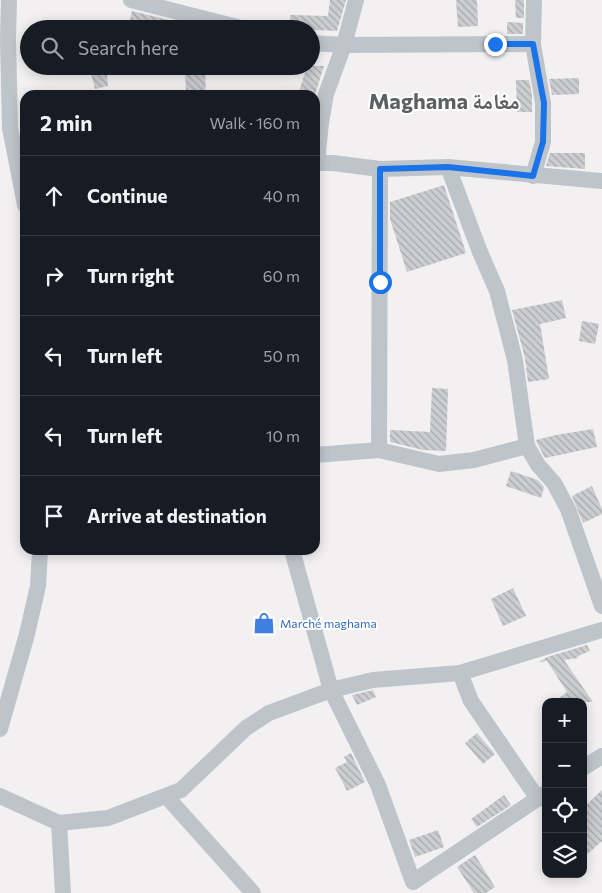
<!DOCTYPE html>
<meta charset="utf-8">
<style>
body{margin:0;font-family:Commissioner,"Noto Naskh Arabic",sans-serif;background:#242831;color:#f1f3f6}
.controls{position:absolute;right:15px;bottom:15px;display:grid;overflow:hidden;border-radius:10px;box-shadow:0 2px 12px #0003}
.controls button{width:45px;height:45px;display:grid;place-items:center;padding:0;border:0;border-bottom:1px solid #363941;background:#171b24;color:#f1f3f6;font:25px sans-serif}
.stop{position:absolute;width:15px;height:15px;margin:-11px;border:4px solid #1a73e8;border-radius:50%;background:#fff}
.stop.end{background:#1a73e8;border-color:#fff;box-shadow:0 1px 5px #0008}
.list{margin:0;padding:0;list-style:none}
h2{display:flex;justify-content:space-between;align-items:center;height:65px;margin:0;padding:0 20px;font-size:21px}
h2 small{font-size:16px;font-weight:400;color:#9ea1a6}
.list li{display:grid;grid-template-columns:32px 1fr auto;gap:15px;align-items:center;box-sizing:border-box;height:80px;padding:0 20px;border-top:1px solid #363941}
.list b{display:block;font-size:19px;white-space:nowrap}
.list em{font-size:16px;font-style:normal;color:#9ea1a6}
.icon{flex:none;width:28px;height:28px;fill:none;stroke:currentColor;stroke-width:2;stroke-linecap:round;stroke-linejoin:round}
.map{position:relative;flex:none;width:602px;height:893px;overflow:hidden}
.search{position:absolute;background:#171b24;box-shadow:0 2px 12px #0003;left:20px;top:20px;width:300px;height:55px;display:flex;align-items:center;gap:12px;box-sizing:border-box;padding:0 18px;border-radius:28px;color:#9ea1a6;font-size:19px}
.panel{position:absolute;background:#171b24;box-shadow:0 2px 12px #0003;left:20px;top:90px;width:300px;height:465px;border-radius:15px}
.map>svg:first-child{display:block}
.building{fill:url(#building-back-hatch)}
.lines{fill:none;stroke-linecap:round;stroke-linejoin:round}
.minor{stroke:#bdc5cb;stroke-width:16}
.route{stroke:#1a73e8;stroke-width:6}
.labels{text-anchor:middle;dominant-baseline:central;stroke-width:4;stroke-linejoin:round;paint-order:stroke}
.shop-label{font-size:12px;fill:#366cbe;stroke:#fff;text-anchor:start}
.town-label{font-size:22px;font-weight:bold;fill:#5d6063;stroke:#fff}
</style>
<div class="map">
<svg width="602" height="893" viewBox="0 0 602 893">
<defs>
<pattern id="building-back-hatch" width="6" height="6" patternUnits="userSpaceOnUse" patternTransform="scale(1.25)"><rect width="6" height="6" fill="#cbcdd1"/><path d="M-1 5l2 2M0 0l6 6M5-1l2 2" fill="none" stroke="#a7a9ad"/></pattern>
</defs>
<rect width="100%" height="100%" fill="#f2f0f0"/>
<g class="building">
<polygon points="330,0 346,0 337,31 290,29 290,15 328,16"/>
<polygon points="456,0 477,0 478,26 458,27"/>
<polygon points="515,0 524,0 524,18 516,18"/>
<polygon points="132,11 173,21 171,29 128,29"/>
<polygon points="507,22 523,23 523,34 507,34"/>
<polygon points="89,66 106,66 108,86 95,89"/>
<polygon points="307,66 324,66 315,95 298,95"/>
<polygon points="205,69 206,95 186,95 185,70"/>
<polygon points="579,78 579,94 552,95 549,79"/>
<polygon points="516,80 529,80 532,95 532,112 517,112"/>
<polygon points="550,153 585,153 585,169 546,166"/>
<polygon points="444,185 466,253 407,272 390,219 390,202"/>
<polygon points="562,300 566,318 540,324 549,379 528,382 525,358 512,310"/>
<polygon points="582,321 599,324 595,344 579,341"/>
<polygon points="432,388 448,389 446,451 423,450 390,442 390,430 430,432"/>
<polygon points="593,429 597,447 545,458 537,443 536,440 556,435"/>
<polygon points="511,471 538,480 544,487 541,498 506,486"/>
<polygon points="592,486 602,509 602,514 583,523 572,496"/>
<polygon points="513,588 526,616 503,626 491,599"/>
<polygon points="587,645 590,651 578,656 578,658 564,660 593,702 554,702 567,692 547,661 539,662 547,657"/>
<polygon points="373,690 376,697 357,705 352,695"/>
<polygon points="477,733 495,754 483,764 465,743"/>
<polygon points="351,753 365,782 347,791 335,768 347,762 344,757"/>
<polygon points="602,790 602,841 583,858 583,808"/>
<polygon points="504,795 511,805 477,827 471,819"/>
<polygon points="438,830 444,847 415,857 409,840"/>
<polygon points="475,855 495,887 486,893 474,893 457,867"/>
</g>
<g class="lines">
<g class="minor">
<polyline points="9,0 8,39 10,128 25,205"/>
<polyline points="131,0 245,29"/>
<polyline points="311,43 344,45 533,44"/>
<polyline points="315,163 333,163 380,169 448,167 602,181"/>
<polyline points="317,163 321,123 326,94 344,45 356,0"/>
<polyline points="448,167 480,252 497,291 515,360 527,446 538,465 554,483 568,509 602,606"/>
<polyline points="533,176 543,142 543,103 533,44 534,0"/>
<polyline points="379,450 380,169"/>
<polyline points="315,455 379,450 439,464 474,460 527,446"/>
<polyline points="292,550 331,690 378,785 413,882 546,793"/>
<polyline points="460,673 471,701 538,799"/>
<polyline points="0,729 27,634 38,586 40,550"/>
<polyline points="583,768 602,756"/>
<polyline points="0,796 59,823 108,818 181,790 246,728 269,713 331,690 373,680 460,673 602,630"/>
<polyline points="166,796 253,893"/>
<polyline points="59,823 63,893"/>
</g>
</g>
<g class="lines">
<polyline class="route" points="380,282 380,169 448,167 533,176 543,142 544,103 533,44 495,44"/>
</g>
<defs>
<g id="shop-bare" transform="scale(1.725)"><path d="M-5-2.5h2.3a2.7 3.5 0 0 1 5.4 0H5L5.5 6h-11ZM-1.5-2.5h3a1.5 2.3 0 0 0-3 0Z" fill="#3f7fe0" stroke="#fff" stroke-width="2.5" paint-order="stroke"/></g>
</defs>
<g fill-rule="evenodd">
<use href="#shop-bare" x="264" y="623"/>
</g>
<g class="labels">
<g class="shop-label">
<text x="280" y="623">Marché maghama</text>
</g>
<g class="town-label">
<text x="444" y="100">Maghama مغامة</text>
</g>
</g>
</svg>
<div class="controls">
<button>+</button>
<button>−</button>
<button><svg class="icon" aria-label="locate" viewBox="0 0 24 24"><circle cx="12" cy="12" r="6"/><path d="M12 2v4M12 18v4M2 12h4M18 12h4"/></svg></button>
<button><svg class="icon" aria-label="layers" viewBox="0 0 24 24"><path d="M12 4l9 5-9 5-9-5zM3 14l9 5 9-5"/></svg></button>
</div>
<div class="stop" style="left:380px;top:282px"></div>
<div class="stop end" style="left:495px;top:44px"></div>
<div class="search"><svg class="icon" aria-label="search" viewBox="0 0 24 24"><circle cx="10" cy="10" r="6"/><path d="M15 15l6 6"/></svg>Search here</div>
<section class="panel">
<h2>2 min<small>Walk · 160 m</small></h2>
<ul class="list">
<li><svg class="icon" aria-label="ahead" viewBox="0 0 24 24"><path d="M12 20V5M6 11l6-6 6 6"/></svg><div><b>Continue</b></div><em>40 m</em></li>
<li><svg class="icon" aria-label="right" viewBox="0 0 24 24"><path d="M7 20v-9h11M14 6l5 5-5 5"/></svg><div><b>Turn right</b></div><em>60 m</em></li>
<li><svg class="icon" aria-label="left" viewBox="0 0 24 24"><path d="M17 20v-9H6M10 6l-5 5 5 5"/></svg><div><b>Turn left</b></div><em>50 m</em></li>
<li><svg class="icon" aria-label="left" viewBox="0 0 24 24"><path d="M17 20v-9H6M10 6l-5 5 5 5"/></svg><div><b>Turn left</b></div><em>10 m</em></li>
<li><svg class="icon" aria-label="arrive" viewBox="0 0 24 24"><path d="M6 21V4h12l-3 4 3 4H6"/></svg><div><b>Arrive at destination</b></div></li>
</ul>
</section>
</div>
